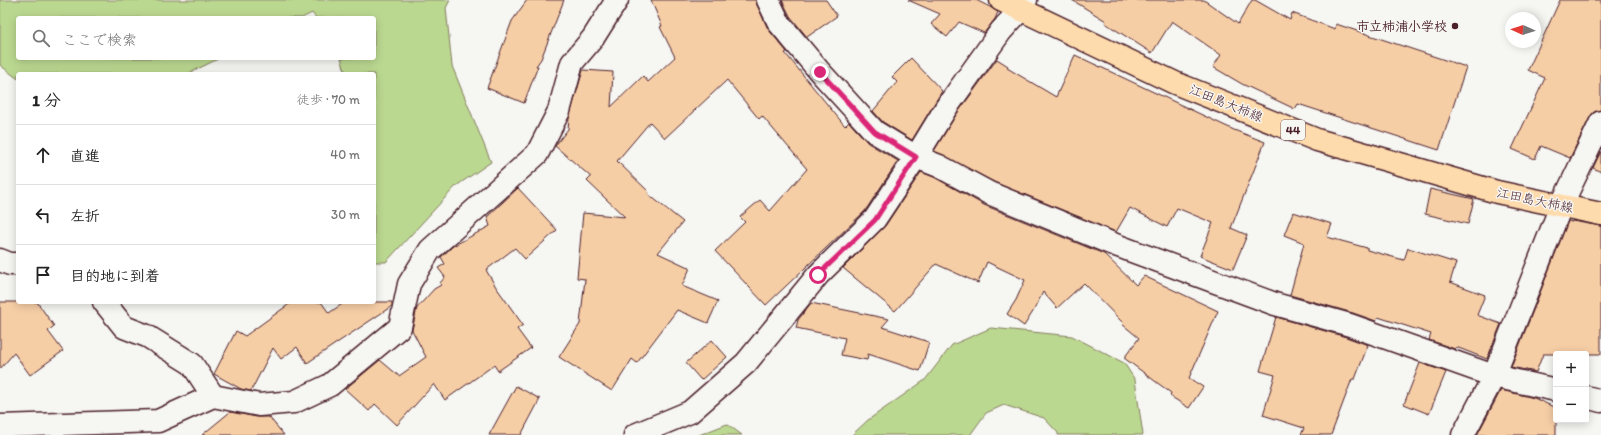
<!DOCTYPE html>
<html lang="ja">
<meta charset="utf-8">
<style>
body{margin:0;font-family:Itim,"Klee One",sans-serif;background:#f6f6f6;color:#222}
.controls{position:absolute;right:12px;bottom:12px;display:grid;overflow:hidden;border-radius:4px;box-shadow:0 2px 10px #0003}
.controls button{width:36px;height:36px;display:grid;place-items:center;padding:0;border:0;border-bottom:1px solid #e0e0e0;background:#fff;color:#222;font:20px sans-serif}
.compass{position:absolute;left:1505px;top:12px;width:36px;height:36px;border-radius:50%;background:#fff;box-shadow:0 2px 10px #0003;rotate:273deg}
.stop{position:absolute;width:12px;height:12px;margin:-9px;border:3px solid #db2777;border-radius:50%;background:#fff}
.stop.end{background:#db2777;border-color:#fff;box-shadow:0 1px 4px #0008}
.list{margin:0;padding:0;list-style:none}
h2{display:flex;justify-content:space-between;align-items:center;height:52px;margin:0;padding:0 16px;font-size:17px}
h2 small{font-size:13px;font-weight:400;color:#767676}
.list li{display:grid;grid-template-columns:26px 1fr auto;gap:12px;align-items:center;box-sizing:border-box;height:60px;padding:0 16px;border-top:1px solid #e0e0e0}
.list b{display:block;font-size:15px;white-space:nowrap}
.list em{font-size:13px;font-style:normal;color:#767676}
.icon{flex:none;width:22px;height:22px;fill:none;stroke:currentColor;stroke-width:2;stroke-linecap:round;stroke-linejoin:round}
.map{position:relative;flex:none;width:1601px;height:435px;overflow:hidden}
.search{position:absolute;background:#fff;box-shadow:0 2px 10px #0003;left:16px;top:16px;width:360px;height:44px;display:flex;align-items:center;gap:10px;box-sizing:border-box;padding:0 14px;border-radius:4px;color:#767676;font-size:15px}
.panel{position:absolute;background:#fff;box-shadow:0 2px 10px #0003;left:16px;top:72px;width:360px;height:232px;border-radius:4px}
.map>svg:first-child{display:block}
.green{fill:#bbd890;stroke:#827c5e}
.building{fill:#f6cea6;stroke:#4a1f2b}
.lines{fill:none;stroke-linecap:round;stroke-linejoin:round}
.minor-casing{stroke:#4a1f2b;stroke-width:25}
.primary-casing{stroke:#4a1f2b;stroke-width:25}
.minor{stroke:#f6f6f2;stroke-width:22}
.primary{stroke:#fedbac;stroke-width:22}
.route{stroke:#db2777;stroke-width:5}
.poi-dot{fill:#4a1f2b;stroke:#f6f6f2;stroke-width:1.5}
.labels{text-anchor:middle;dominant-baseline:central;stroke-width:3;stroke-linejoin:round;paint-order:stroke}
.shield{fill:#f6f6f2;stroke:#7e6067;stroke-width:1}
.shield-label{font-size:12px;font-weight:bold;fill:#4a1f2b}
.poi-label{font-size:13px;font-weight:bold;fill:#4a1f2b;stroke:#f6f6f2;text-anchor:end}
.street-label{font-size:13px;fill:#4a1f2b;stroke:#f6f6f2}
</style>
<div class="map">
<svg width="1601" height="435" viewBox="0 0 1601 435">
<rect width="100%" height="100%" fill="#f6f6f2"/>
<filter id="ink" filterUnits="userSpaceOnUse"><feTurbulence type="fractalNoise" baseFrequency=".025" numOctaves="2"/><feDisplacementMap in="SourceGraphic" scale="8" xChannelSelector="R" yChannelSelector="G"/><feConvolveMatrix kernelMatrix="1 2 1 2 8 2 1 2 1" color-interpolation-filters="sRGB"/></filter>
<g filter="url(#ink)">
<g class="green">
<polygon points="0,0 450,0 446,8 452,66 491,162 456,186 386,262 374,262 374,74 346,74 341,58 374,58 374,18 316,18 312,13 302,18 18,18 18,58 220,58 187,74 18,74 18,79 0,65"/>
<polygon points="991,328 1072,336 1124,363 1135,380 1143,435 1058,435 1058,433 1044,418 1004,405 986,413 970,435 852,435 868,420 925,380 952,345"/>
<polygon points="727,424 742,435 699,435"/>
</g>
<g class="building">
<polygon points="527,0 564,0 541,59 536,66 538,66 524,103 487,88 512,21"/>
<polygon points="651,0 756,0 757,5 768,29 787,52 785,53 845,126 849,122 868,143 898,161 865,211 766,305 715,251 745,222 740,217 760,200 770,211 807,169 762,116 759,119 727,80 665,138 650,122 617,161 649,192 648,194 683,222 658,253 690,268 682,286 718,301 708,323 677,310 637,363 632,359 612,391 559,357 580,324 585,279 577,278 583,213 625,217 587,181 591,177 555,146 568,129 569,118 583,70 613,72 611,107 643,76 648,82 675,57 660,27 662,26"/>
<polygon points="782,0 826,0 837,16 807,37 790,16"/>
<polygon points="908,0 976,0 990,7 998,12 995,19 984,33 959,22 947,37 931,24 940,14"/>
<polygon points="1072,0 1204,0 1238,24 1252,0 1255,0 1290,20 1292,13 1335,29 1336,24 1466,67 1439,150 1298,104 1295,109 1242,84 1213,67 1221,55 1172,21 1152,53 1105,23 1106,21"/>
<polygon points="1560,0 1601,0 1601,110 1594,112 1590,117 1570,158 1541,146 1535,159 1512,149 1545,78 1528,70"/>
<polygon points="1075,55 1234,130 1265,142 1231,228 1247,235 1233,269 1200,256 1213,223 1177,208 1167,227 1130,208 1116,232 994,182 934,151 956,115 997,59 1008,66 1007,68 1056,97"/>
<polygon points="911,58 942,91 912,140 883,122 873,111 897,82 892,77"/>
<polygon points="1601,151 1601,172 1593,168"/>
<polygon points="921,172 934,177 984,205 1104,254 1136,285 1144,276 1218,311 1189,378 1203,387 1189,408 1170,396 1171,393 1124,358 1139,338 1122,324 1123,323 1084,283 1057,308 1043,292 1034,310 1024,326 1007,314 1016,300 1025,280 987,262 978,283 936,264 895,311 843,268 885,226"/>
<polygon points="518,188 557,230 525,259 515,248 486,270 496,287 523,325 517,329 531,348 498,371 494,365 445,400 434,384 397,425 375,404 369,411 345,389 380,360 399,376 426,357 412,330 417,308 434,289 441,285 440,283 445,277 438,268 445,264 441,257 453,246 490,226 487,217"/>
<polygon points="1430,189 1474,199 1468,224 1425,214"/>
<polygon points="1293,212 1332,224 1327,237 1367,248 1367,250 1404,260 1408,248 1456,263 1450,282 1485,295 1477,315 1501,324 1487,359 1456,347 1455,349 1429,340 1431,334 1378,317 1376,321 1353,313 1290,295 1304,243 1284,235"/>
<polygon points="1568,221 1572,222 1572,221 1601,226 1601,354 1543,354 1536,372 1511,367"/>
<polygon points="0,302 37,302 54,326 48,331 63,351 30,375 14,353 0,369"/>
<polygon points="292,302 321,302 329,313 345,302 392,302 392,306 307,363 297,347 281,359 273,348 251,391 241,389 214,374 236,331 245,336"/>
<polygon points="811,303 889,319 882,327 929,342 920,371 868,354 867,360 841,355 845,338 796,328 798,320"/>
<polygon points="1276,317 1346,337 1368,345 1355,379 1352,379 1331,435 1301,435 1304,428 1263,415 1275,375 1260,371"/>
<polygon points="712,340 727,357 701,380 686,363"/>
<polygon points="1420,363 1446,372 1429,414 1404,404"/>
<polygon points="516,386 540,399 521,435 489,435"/>
<polygon points="1501,390 1534,398 1556,408 1556,435 1477,435"/>
<polygon points="230,412 257,417 269,417 284,435 202,435"/>
</g>
<g class="lines">
<g class="minor-casing">
<g id="minor">
<polyline points="768,0 779,23 820,72 875,132 916,157 939,166 989,193 1113,244 1275,304 1350,325 1494,376 1556,390"/>
<polyline points="0,260 10,264 18,264"/>
<polyline points="104,302 124,327 147,336 192,364 213,396"/>
<polyline points="1586,397 1601,401"/>
<polyline points="0,426 158,421 213,396 259,405 294,402 330,385 400,327 409,284 430,250 537,154 559,111 572,63 593,38 617,0"/>
<polyline points="635,435 690,412 746,363 818,275 875,219 916,157 946,108 1001,31 1020,10 1026,0"/>
<polyline points="1463,435 1494,376 1561,206 1601,122"/>
</g>
</g>
<g class="primary-casing">
<polyline id="primary" points="1001,0 1175,83 1317,140 1497,192 1601,214"/>
</g>
<use href="#minor" class="minor"/>
<use href="#primary" class="primary"/>
</g>
</g>
<g class="lines" filter="url(#ink)">
<polyline class="route" points="818,275 875,220 916,157 875,132 820,72"/>
</g>
<circle class="poi-dot" cx="1455" cy="26" r="4"/>
<g class="labels">
<rect class="shield" x="1281" y="120" width="24" height="20" rx="3"/>
<g class="shield-label">
<text x="1293" y="130">44</text>
</g>
<g class="poi-label">
<text x="1447" y="26">市立柿浦小学校</text>
</g>
<g class="street-label">
<text transform="translate(1226 103) rotate(22)">江田島大柿線</text>
<text transform="translate(1535 200) rotate(12)">江田島大柿線</text>
</g>
</g>
</svg>
<div class="controls">
<button>+</button>
<button>−</button>
</div>
<svg class="compass" viewBox="-18 -18 36 36"><path d="M0-13l5 13h-10z" fill="#e53935"/><path d="M0 13l5-13h-10z" fill="#767676"/></svg>
<div class="stop" style="left:818px;top:275px"></div>
<div class="stop end" style="left:820px;top:72px"></div>
<div class="search"><svg class="icon" aria-label="search" viewBox="0 0 24 24"><circle cx="10" cy="10" r="6"/><path d="M15 15l6 6"/></svg>ここで検索</div>
<section class="panel">
<h2>1 分<small>徒歩 · 70 m</small></h2>
<ul class="list">
<li><svg class="icon" aria-label="ahead" viewBox="0 0 24 24"><path d="M12 20V5M6 11l6-6 6 6"/></svg><div><b>直進</b></div><em>40 m</em></li>
<li><svg class="icon" aria-label="left" viewBox="0 0 24 24"><path d="M17 20v-9H6M10 6l-5 5 5 5"/></svg><div><b>左折</b></div><em>30 m</em></li>
<li><svg class="icon" aria-label="arrive" viewBox="0 0 24 24"><path d="M6 21V4h12l-3 4 3 4H6"/></svg><div><b>目的地に到着</b></div></li>
</ul>
</section>
</div>
